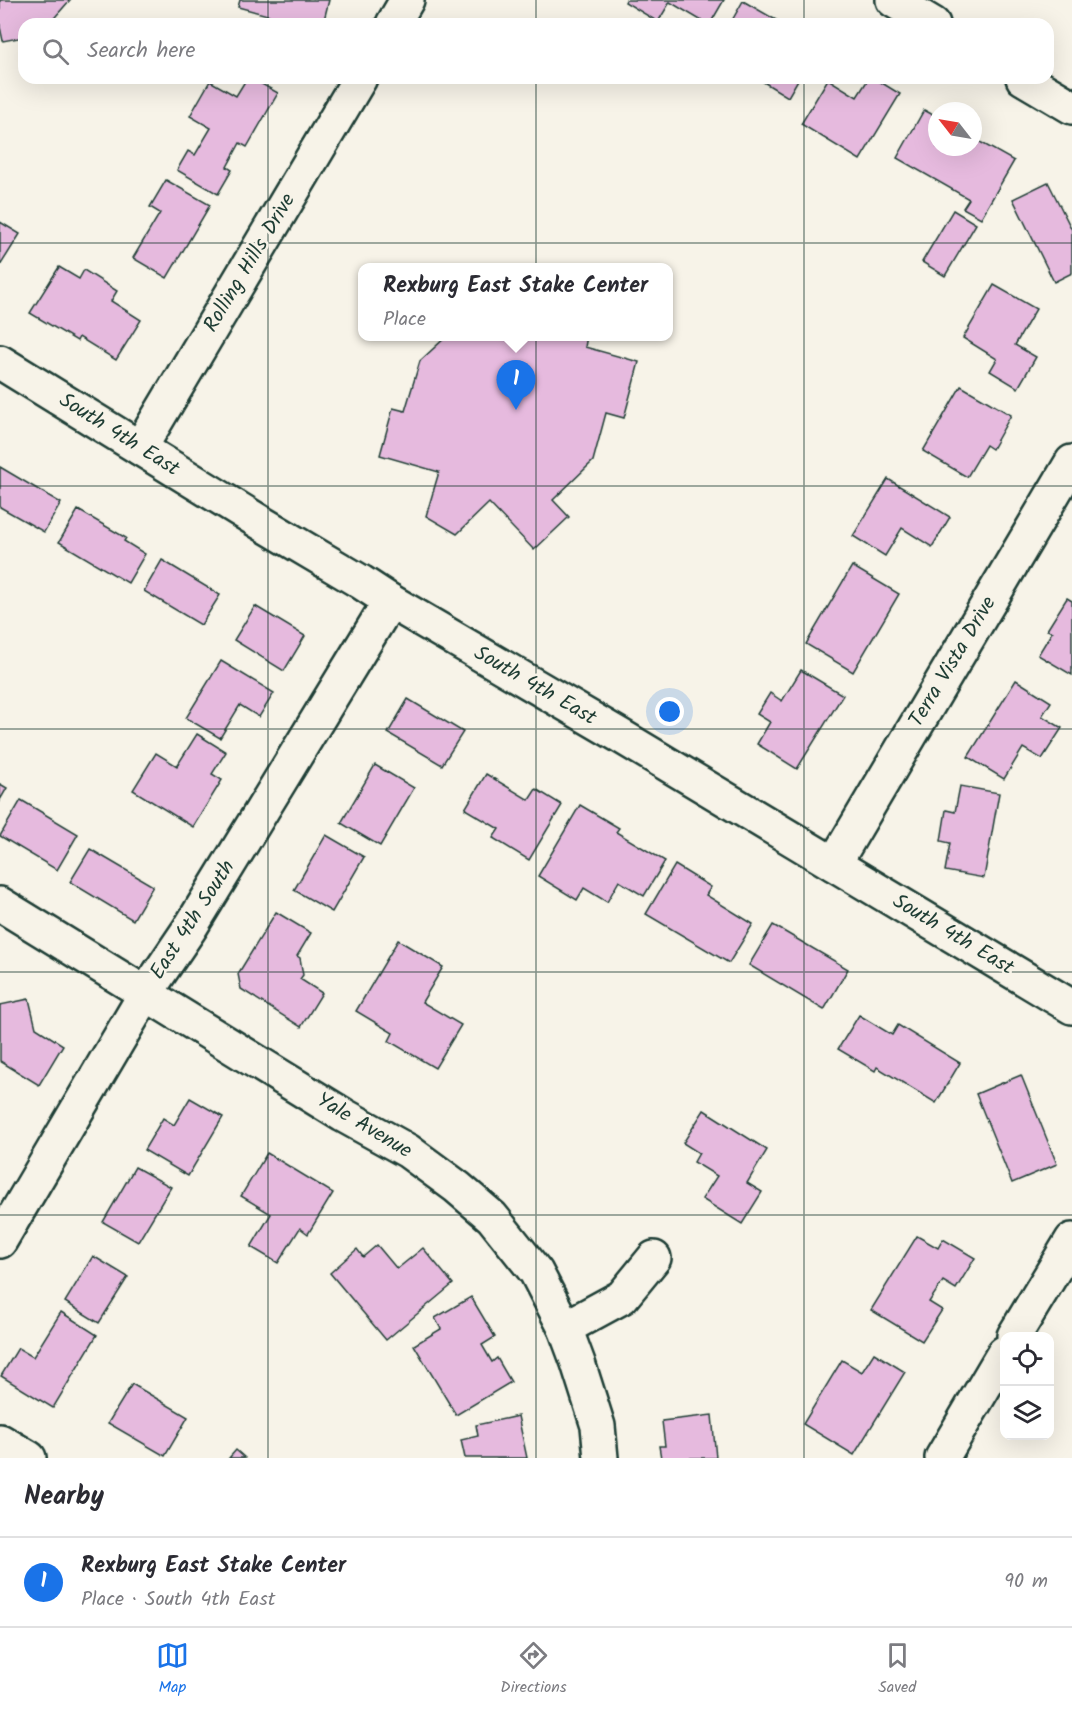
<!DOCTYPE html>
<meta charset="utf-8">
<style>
body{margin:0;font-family:Kalam,sans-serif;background:#f2f2f3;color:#2b2b33}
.controls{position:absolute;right:18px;bottom:18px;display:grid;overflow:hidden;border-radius:12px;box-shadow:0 6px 24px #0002}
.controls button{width:54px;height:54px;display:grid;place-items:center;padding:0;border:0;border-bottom:2px solid #e1e1e2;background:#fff;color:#2b2b33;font:30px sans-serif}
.compass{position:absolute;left:928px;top:102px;width:54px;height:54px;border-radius:50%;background:#fff;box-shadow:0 6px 24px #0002;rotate:301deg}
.you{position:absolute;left:670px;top:712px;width:21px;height:21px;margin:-15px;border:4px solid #fff;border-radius:50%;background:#1a73e8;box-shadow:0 0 0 9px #1a73e833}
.badge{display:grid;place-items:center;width:39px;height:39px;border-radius:50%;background:#1a73e8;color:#fff;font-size:20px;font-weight:700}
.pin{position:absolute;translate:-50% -50px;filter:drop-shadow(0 2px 3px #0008)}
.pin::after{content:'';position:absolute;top:32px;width:21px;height:18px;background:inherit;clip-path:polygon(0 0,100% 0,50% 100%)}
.popup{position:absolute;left:358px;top:263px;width:315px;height:78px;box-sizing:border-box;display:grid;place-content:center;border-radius:12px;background:#fff;filter:drop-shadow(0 2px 4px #0005);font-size:20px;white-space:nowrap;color:#7c7c81}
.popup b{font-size:22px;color:#2b2b33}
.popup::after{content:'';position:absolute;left:50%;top:100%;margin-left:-12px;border:12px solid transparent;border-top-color:#fff}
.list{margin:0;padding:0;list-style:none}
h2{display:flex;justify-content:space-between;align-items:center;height:78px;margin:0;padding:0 24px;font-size:26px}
h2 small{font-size:20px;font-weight:400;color:#7c7c81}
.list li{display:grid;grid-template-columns:39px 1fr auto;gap:18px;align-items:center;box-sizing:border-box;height:90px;padding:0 24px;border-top:2px solid #e1e1e2}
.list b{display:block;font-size:22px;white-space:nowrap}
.list p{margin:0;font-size:20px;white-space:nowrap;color:#7c7c81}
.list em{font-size:20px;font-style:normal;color:#7c7c81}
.icon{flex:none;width:33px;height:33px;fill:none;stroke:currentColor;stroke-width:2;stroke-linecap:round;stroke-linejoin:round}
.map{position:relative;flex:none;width:1072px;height:1458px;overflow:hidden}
.search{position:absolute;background:#fff;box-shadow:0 6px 24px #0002;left:18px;right:18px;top:18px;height:66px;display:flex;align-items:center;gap:15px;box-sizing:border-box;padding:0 21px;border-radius:18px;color:#7c7c81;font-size:22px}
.sheet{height:168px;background:#fff}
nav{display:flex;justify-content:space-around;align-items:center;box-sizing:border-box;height:84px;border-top:2px solid #e1e1e2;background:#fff;font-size:16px;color:#7c7c81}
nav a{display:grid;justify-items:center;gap:3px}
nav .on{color:#1a73e8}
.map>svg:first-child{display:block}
.building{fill:#e6bade;stroke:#1f3d34;stroke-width:1.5}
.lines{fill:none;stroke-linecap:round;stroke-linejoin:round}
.minor-casing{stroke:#1f3d34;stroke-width:38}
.minor{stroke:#f7f3e8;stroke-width:33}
.grid{fill:none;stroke:#1f3d34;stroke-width:1.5;stroke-opacity:0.55}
.labels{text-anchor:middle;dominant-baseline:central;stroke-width:5;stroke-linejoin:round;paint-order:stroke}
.street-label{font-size:21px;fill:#1f3d34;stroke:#f7f3e8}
</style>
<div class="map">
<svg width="1072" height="1458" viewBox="0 0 1072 1458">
<rect width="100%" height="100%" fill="#f7f3e8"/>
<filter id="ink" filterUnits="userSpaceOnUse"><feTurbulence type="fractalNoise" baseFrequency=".0167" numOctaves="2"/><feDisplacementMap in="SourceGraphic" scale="12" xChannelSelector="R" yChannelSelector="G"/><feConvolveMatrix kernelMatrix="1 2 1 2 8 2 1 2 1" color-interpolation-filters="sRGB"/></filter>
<g filter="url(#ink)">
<g class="building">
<polygon points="0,0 70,0 49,24 24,24 24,37 3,41 0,27"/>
<polygon points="240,0 329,0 323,24 301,24 238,7"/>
<polygon points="626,0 724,0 710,24 707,24 670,2 658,22 625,2"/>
<polygon points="743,1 783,24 730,24"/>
<polygon points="247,78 251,78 278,93 247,147 240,143 227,167 232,170 218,194 177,170 188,151 195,155 211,128 190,116 210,81 236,96"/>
<polygon points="757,78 799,78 788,97"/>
<polygon points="869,78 874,78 900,94 860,160 801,124 828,79 857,97"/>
<polygon points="924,110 937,117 937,147 973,147 973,138 1014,161 981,218 963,208 969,199 897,158"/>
<polygon points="166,180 210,205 167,278 133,258 160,213 150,207"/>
<polygon points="1048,182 1072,230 1072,273 1054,282 1013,199"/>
<polygon points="953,210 976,224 945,276 922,262"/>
<polygon points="0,222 20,234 0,266"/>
<polygon points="59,267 79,279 84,270 117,291 111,301 141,320 116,360 79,337 77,341 30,313"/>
<polygon points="994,285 1036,309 1015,345 1036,357 1018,388 990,371 997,359 963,338"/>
<polygon points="447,336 587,336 585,347 639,362 624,418 606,413 593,461 553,500 569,517 534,550 489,503 457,534 426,516 439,472 380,455 393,408 405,411 420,361"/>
<polygon points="961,386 1011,415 992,449 986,445 967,477 923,451"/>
<polygon points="0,467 61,503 44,532 0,507"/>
<polygon points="888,479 950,517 932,547 902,528 885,556 853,536"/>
<polygon points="78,510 126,538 124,541 145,554 128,583 59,542"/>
<polygon points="162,560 220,595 201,625 144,591"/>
<polygon points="852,566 899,594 853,672 806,644"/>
<polygon points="1067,598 1072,601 1072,675 1038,655 1052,632 1047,630"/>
<polygon points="255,606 305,636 284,671 234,640"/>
<polygon points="221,661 274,693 259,717 240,705 220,738 186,718"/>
<polygon points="801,670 843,695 797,769 757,744 770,722 757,714 770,693 782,701"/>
<polygon points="1016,680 1051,702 1042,716 1062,728 1042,759 1023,748 1004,779 968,757"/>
<polygon points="408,699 463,732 442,765 388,733"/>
<polygon points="197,734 226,752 212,774 222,780 193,827 133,790 156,753 177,766"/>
<polygon points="375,765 414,788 380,846 341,823"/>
<polygon points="486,774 529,800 536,789 562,805 529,860 493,838 499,829 465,809"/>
<polygon points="0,784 7,788 0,800"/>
<polygon points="960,786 999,793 984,878 945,871 950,843 941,841 946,810 955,812"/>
<polygon points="21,800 78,834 57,870 0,836"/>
<polygon points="580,805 619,828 616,832 665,861 644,896 619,881 607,902 584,888 577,900 538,876"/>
<polygon points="326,835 364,857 332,912 294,890"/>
<polygon points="90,849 153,886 133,920 70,882"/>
<polygon points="675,865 711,887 706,895 753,924 729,963 646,914"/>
<polygon points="276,912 311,933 297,956 300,958 303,975 300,979 322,993 301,1027 241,989 238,974"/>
<polygon points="773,925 848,969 824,1010 749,965"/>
<polygon points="398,940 443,967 422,1002 461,1025 435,1068 389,1041 393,1033 356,1011"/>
<polygon points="29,999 36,1028 63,1045 39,1085 0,1061 0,1005"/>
<polygon points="859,1015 892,1035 898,1025 960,1063 936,1103 877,1067 875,1071 838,1049"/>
<polygon points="1021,1075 1057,1164 1012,1183 976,1094"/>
<polygon points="190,1098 223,1117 188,1176 144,1150 163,1118 174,1125"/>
<polygon points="704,1110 767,1150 747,1183 762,1192 742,1224 702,1199 717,1176 694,1162 699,1153 683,1143"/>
<polygon points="267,1153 333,1193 308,1234 300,1228 278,1263 251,1247 271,1214 241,1196"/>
<polygon points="135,1167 171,1187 138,1242 103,1222"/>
<polygon points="917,1236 938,1248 943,1239 975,1258 956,1289 943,1281 929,1302 942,1310 922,1341 871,1310"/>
<polygon points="377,1245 397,1269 423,1248 453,1284 386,1340 330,1273 357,1249 363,1257"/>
<polygon points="93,1256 128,1277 99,1323 65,1302"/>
<polygon points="471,1297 495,1337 482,1345 492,1362 497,1358 511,1382 456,1415 414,1345 441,1329 435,1318"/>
<polygon points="61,1312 97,1335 53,1408 1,1376 18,1348 33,1357"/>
<polygon points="874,1353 905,1372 854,1455 803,1424 842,1360 862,1372"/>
<polygon points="132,1384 188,1417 165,1456 108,1423"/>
<polygon points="712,1415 716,1458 661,1458 659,1446 665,1446 662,1421"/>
<polygon points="518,1416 527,1458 465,1458 461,1440 478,1436 476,1425"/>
<polygon points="236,1450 245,1458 229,1458"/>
</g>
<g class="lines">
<g class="minor-casing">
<g id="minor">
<polyline points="893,0 933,24"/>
<polyline points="393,24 407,0"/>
<polyline points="1023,78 1072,107"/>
<polyline points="0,362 263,524 361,582 390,601 619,735 1072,1007"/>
<polyline points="140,448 360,78"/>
<polyline points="834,864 1072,462"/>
<polyline points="0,904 343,1115 408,1151 457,1187 492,1217 536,1272 565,1328 578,1363 598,1426 601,1458"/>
<polyline points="0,1241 146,993 190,928 390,601"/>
<polyline points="565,1328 622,1297 654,1258"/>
<polyline points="1014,1336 1072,1240"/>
<polyline points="0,1441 29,1458"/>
<polyline points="942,1458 1004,1353"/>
</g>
</g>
<use href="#minor" class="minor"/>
</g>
</g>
<path class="grid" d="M268,0V24M536,0V24M804,0V24M268,78V1458M536,78V1458M804,78V1458M0,243H1072M0,486H1072M0,729H1072M0,972H1072M0,1215H1072"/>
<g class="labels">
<g class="street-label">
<text transform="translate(250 263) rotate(-59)">Rolling Hills Drive</text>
<text transform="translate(119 435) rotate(32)">South 4th East</text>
<text transform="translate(953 662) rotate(-59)">Terra Vista Drive</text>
<text transform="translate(535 686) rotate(30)">South 4th East</text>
<text transform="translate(193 920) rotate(-57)">East 4th South</text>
<text transform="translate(953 935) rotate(31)">South 4th East</text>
<text transform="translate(364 1126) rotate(31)">Yale Avenue</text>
</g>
</g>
</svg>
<div class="controls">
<button><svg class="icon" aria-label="locate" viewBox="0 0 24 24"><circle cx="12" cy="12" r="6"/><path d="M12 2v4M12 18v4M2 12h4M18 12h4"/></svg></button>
<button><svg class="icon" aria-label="layers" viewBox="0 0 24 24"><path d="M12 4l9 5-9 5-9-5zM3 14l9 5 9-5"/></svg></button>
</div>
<svg class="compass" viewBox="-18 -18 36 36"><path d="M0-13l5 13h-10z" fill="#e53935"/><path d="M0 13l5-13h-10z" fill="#7c7c81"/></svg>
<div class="you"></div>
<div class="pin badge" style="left:516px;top:410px">1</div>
<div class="popup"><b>Rexburg East Stake Center</b>Place</div>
<div class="search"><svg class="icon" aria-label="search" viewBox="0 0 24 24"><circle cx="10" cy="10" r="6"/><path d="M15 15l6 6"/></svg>Search here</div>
</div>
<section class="sheet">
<h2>Nearby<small></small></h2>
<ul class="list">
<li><span class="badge">1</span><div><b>Rexburg East Stake Center</b><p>Place · South 4th East</p></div><em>90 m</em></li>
</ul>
</section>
<nav>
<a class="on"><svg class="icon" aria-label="map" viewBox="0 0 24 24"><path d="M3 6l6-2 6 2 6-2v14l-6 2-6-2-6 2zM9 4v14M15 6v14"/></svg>Map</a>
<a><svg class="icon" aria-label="directions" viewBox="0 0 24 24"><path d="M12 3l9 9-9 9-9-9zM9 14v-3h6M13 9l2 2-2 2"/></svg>Directions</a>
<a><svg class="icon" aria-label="saved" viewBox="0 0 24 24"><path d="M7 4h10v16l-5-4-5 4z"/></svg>Saved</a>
</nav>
